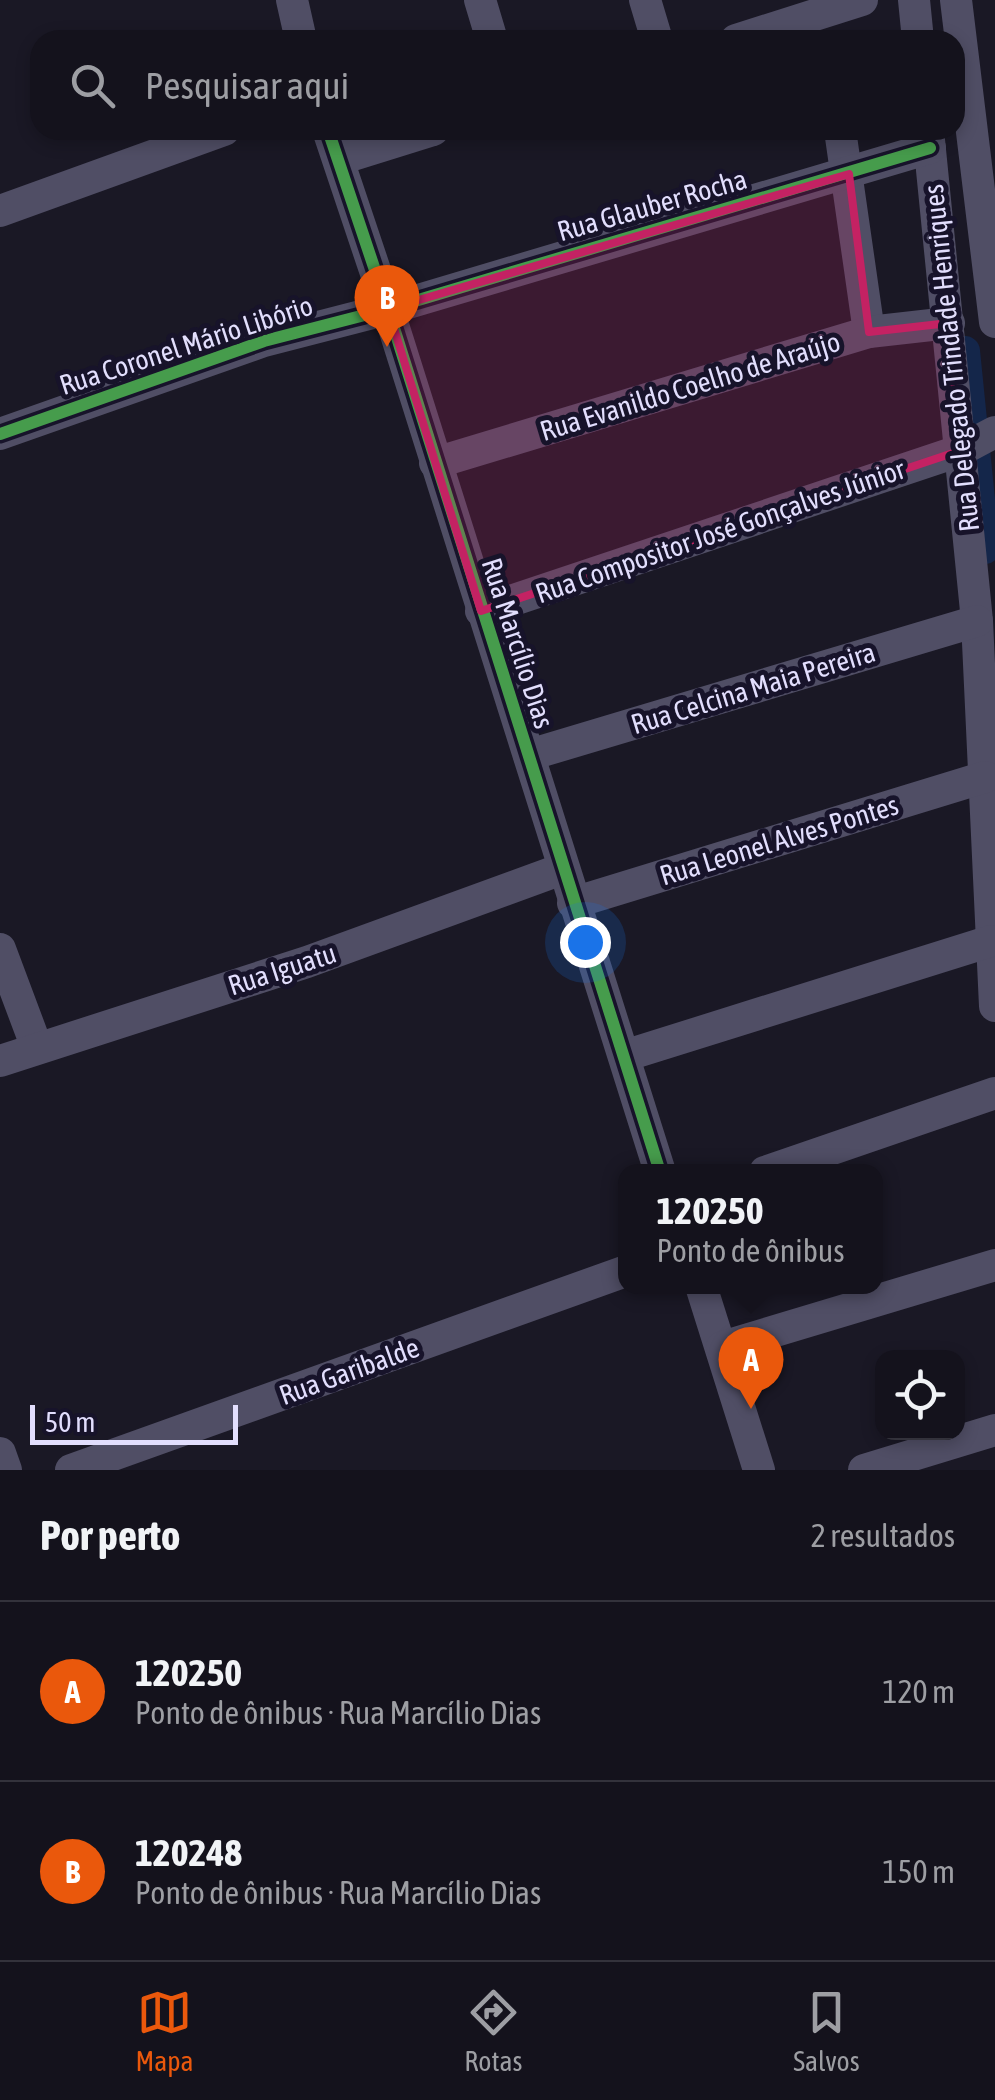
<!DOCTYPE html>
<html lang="pt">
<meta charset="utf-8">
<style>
body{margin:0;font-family:"Asap Condensed",sans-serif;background:#212029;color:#f1f3f6}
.controls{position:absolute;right:30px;bottom:30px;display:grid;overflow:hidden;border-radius:20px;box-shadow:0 5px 15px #0003}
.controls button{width:90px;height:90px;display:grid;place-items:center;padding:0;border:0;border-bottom:2px solid #33323b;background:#14121c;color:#f1f3f6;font:50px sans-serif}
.scale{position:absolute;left:30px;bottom:25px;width:208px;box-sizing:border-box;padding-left:10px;border:5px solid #e2defd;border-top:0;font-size:28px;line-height:35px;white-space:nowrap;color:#e2defd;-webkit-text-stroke:8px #17132a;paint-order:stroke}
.you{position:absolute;left:585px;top:942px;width:35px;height:35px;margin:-25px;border:8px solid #fff;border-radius:50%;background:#1a73e8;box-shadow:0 0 0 15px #1a73e833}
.badge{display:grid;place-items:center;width:65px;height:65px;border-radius:50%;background:#ea580c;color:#fff;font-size:32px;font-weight:700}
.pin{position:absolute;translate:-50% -82px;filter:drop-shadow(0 2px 5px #0008)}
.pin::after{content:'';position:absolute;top:52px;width:35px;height:30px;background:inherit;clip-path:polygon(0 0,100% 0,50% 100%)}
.popup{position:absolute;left:618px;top:1164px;width:265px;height:130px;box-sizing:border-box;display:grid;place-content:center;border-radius:20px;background:#14121c;filter:drop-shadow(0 2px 8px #0005);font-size:32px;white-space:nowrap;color:#9d9ea3}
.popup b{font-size:38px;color:#f1f3f6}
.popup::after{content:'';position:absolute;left:50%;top:100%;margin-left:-20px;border:20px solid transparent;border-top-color:#14121c}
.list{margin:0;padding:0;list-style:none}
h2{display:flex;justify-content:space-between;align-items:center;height:130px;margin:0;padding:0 40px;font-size:42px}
h2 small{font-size:32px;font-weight:400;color:#9d9ea3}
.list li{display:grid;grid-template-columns:65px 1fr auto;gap:30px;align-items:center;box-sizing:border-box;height:180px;padding:0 40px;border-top:2px solid #33323b}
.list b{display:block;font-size:38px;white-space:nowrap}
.list p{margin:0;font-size:32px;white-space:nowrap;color:#9d9ea3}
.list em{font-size:32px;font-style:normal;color:#9d9ea3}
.icon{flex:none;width:55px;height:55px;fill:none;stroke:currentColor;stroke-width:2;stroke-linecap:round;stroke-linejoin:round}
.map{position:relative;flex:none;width:995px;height:1470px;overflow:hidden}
.search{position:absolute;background:#14121c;box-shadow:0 5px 15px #0003;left:30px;right:30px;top:30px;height:110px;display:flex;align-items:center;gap:25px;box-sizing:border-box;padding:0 35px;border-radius:30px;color:#9d9ea3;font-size:38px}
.sheet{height:490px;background:#14121c}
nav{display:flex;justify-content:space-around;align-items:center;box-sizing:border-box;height:140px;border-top:2px solid #33323b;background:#14121c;font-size:28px;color:#9d9ea3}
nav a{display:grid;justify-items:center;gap:5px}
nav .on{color:#ea580c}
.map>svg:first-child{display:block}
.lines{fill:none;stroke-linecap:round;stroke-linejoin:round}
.canal{stroke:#14264a;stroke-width:30}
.street{stroke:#504e65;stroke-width:32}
.cycleway-casing{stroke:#17132a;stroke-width:19}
.cycleway{stroke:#469c4c;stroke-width:12}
.marked{fill:#c42263;fill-opacity:0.2;stroke:#c42263;stroke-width:8;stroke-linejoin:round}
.labels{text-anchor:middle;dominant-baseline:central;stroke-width:10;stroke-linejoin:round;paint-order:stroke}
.street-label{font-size:28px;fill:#e2defd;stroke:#17132a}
</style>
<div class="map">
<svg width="995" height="1470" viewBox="0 0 995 1470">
<rect width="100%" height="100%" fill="#1a1825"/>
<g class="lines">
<polyline class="canal" points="965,351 985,549"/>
<g class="street">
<polyline points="292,0 301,40"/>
<polyline points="480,0 492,40"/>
<polyline points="645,0 657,40"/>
<polyline points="914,0 918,40"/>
<polyline points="956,0 995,322"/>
<polyline points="736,40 862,0"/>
<polyline points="328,130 388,309 660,1172"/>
<polyline points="840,130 869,332"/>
<polyline points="928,130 977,621 995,1006"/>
<polyline points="340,159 433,130"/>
<polyline points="0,211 224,130"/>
<polyline points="0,434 264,341 388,309 930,148"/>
<polyline points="435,463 869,332 949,323"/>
<polyline points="481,611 959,451 995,432"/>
<polyline points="529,755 977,621"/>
<polyline points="573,903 985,777"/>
<polyline points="0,949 37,1048"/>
<polyline points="624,1056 991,941"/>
<polyline points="0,1061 307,962 562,869"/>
<polyline points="765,1172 995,1093"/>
<polyline points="701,1286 759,1470"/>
<polyline points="722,1347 995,1265"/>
<polyline points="0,1453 6,1470"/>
<polyline points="71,1470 626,1271"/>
<polyline points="864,1470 995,1430"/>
</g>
<g class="cycleway-casing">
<g id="cycleway">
<polyline points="328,130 388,309 660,1172"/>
<polyline points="0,434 264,341 388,309 930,148"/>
</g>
</g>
<use href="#cycleway" class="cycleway"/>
</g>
<path class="marked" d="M849,174L869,332L949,323L959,451L481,611L388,309Z"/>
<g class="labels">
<g class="street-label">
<text transform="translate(652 205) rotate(-16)">Rua Glauber Rocha</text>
<text transform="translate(186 345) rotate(-18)">Rua Coronel Mário Libório</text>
<text transform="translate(951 358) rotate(-96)">Rua Delegado Trindade Henriques</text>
<text transform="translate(690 386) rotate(-17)">Rua Evanildo Coelho de Araújo</text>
<text transform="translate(720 531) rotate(-19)">Rua Compositor José Gonçalves Júnior</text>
<text transform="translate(518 643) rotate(72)">Rua Marcílio Dias</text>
<text transform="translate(753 688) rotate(-17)">Rua Celcina Maia Pereira</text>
<text transform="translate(779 840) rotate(-17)">Rua Leonel Alves Pontes</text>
<text transform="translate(282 969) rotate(-18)">Rua Iguatu</text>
<text transform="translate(349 1371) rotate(-20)">Rua Garibalde</text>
</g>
</g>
</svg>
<div class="controls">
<button><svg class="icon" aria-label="locate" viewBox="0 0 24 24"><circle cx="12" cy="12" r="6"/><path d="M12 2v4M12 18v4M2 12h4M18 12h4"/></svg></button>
</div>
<div class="scale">50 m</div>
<div class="you"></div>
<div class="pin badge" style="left:751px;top:1409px">A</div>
<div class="popup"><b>120250</b>Ponto de ônibus</div>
<div class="pin badge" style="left:387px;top:347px">B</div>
<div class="search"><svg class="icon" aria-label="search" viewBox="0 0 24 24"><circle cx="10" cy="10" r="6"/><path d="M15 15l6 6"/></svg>Pesquisar aqui</div>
</div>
<section class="sheet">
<h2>Por perto<small>2 resultados</small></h2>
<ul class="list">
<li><span class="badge">A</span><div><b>120250</b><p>Ponto de ônibus · Rua Marcílio Dias</p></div><em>120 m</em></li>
<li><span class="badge">B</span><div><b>120248</b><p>Ponto de ônibus · Rua Marcílio Dias</p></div><em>150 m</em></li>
</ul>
</section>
<nav>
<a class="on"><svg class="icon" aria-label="map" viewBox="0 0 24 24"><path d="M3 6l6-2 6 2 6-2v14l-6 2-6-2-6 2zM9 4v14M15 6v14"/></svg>Mapa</a>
<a><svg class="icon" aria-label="directions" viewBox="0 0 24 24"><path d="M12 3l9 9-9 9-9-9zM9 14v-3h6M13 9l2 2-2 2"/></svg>Rotas</a>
<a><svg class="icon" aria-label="saved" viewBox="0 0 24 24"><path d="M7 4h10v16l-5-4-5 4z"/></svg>Salvos</a>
</nav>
